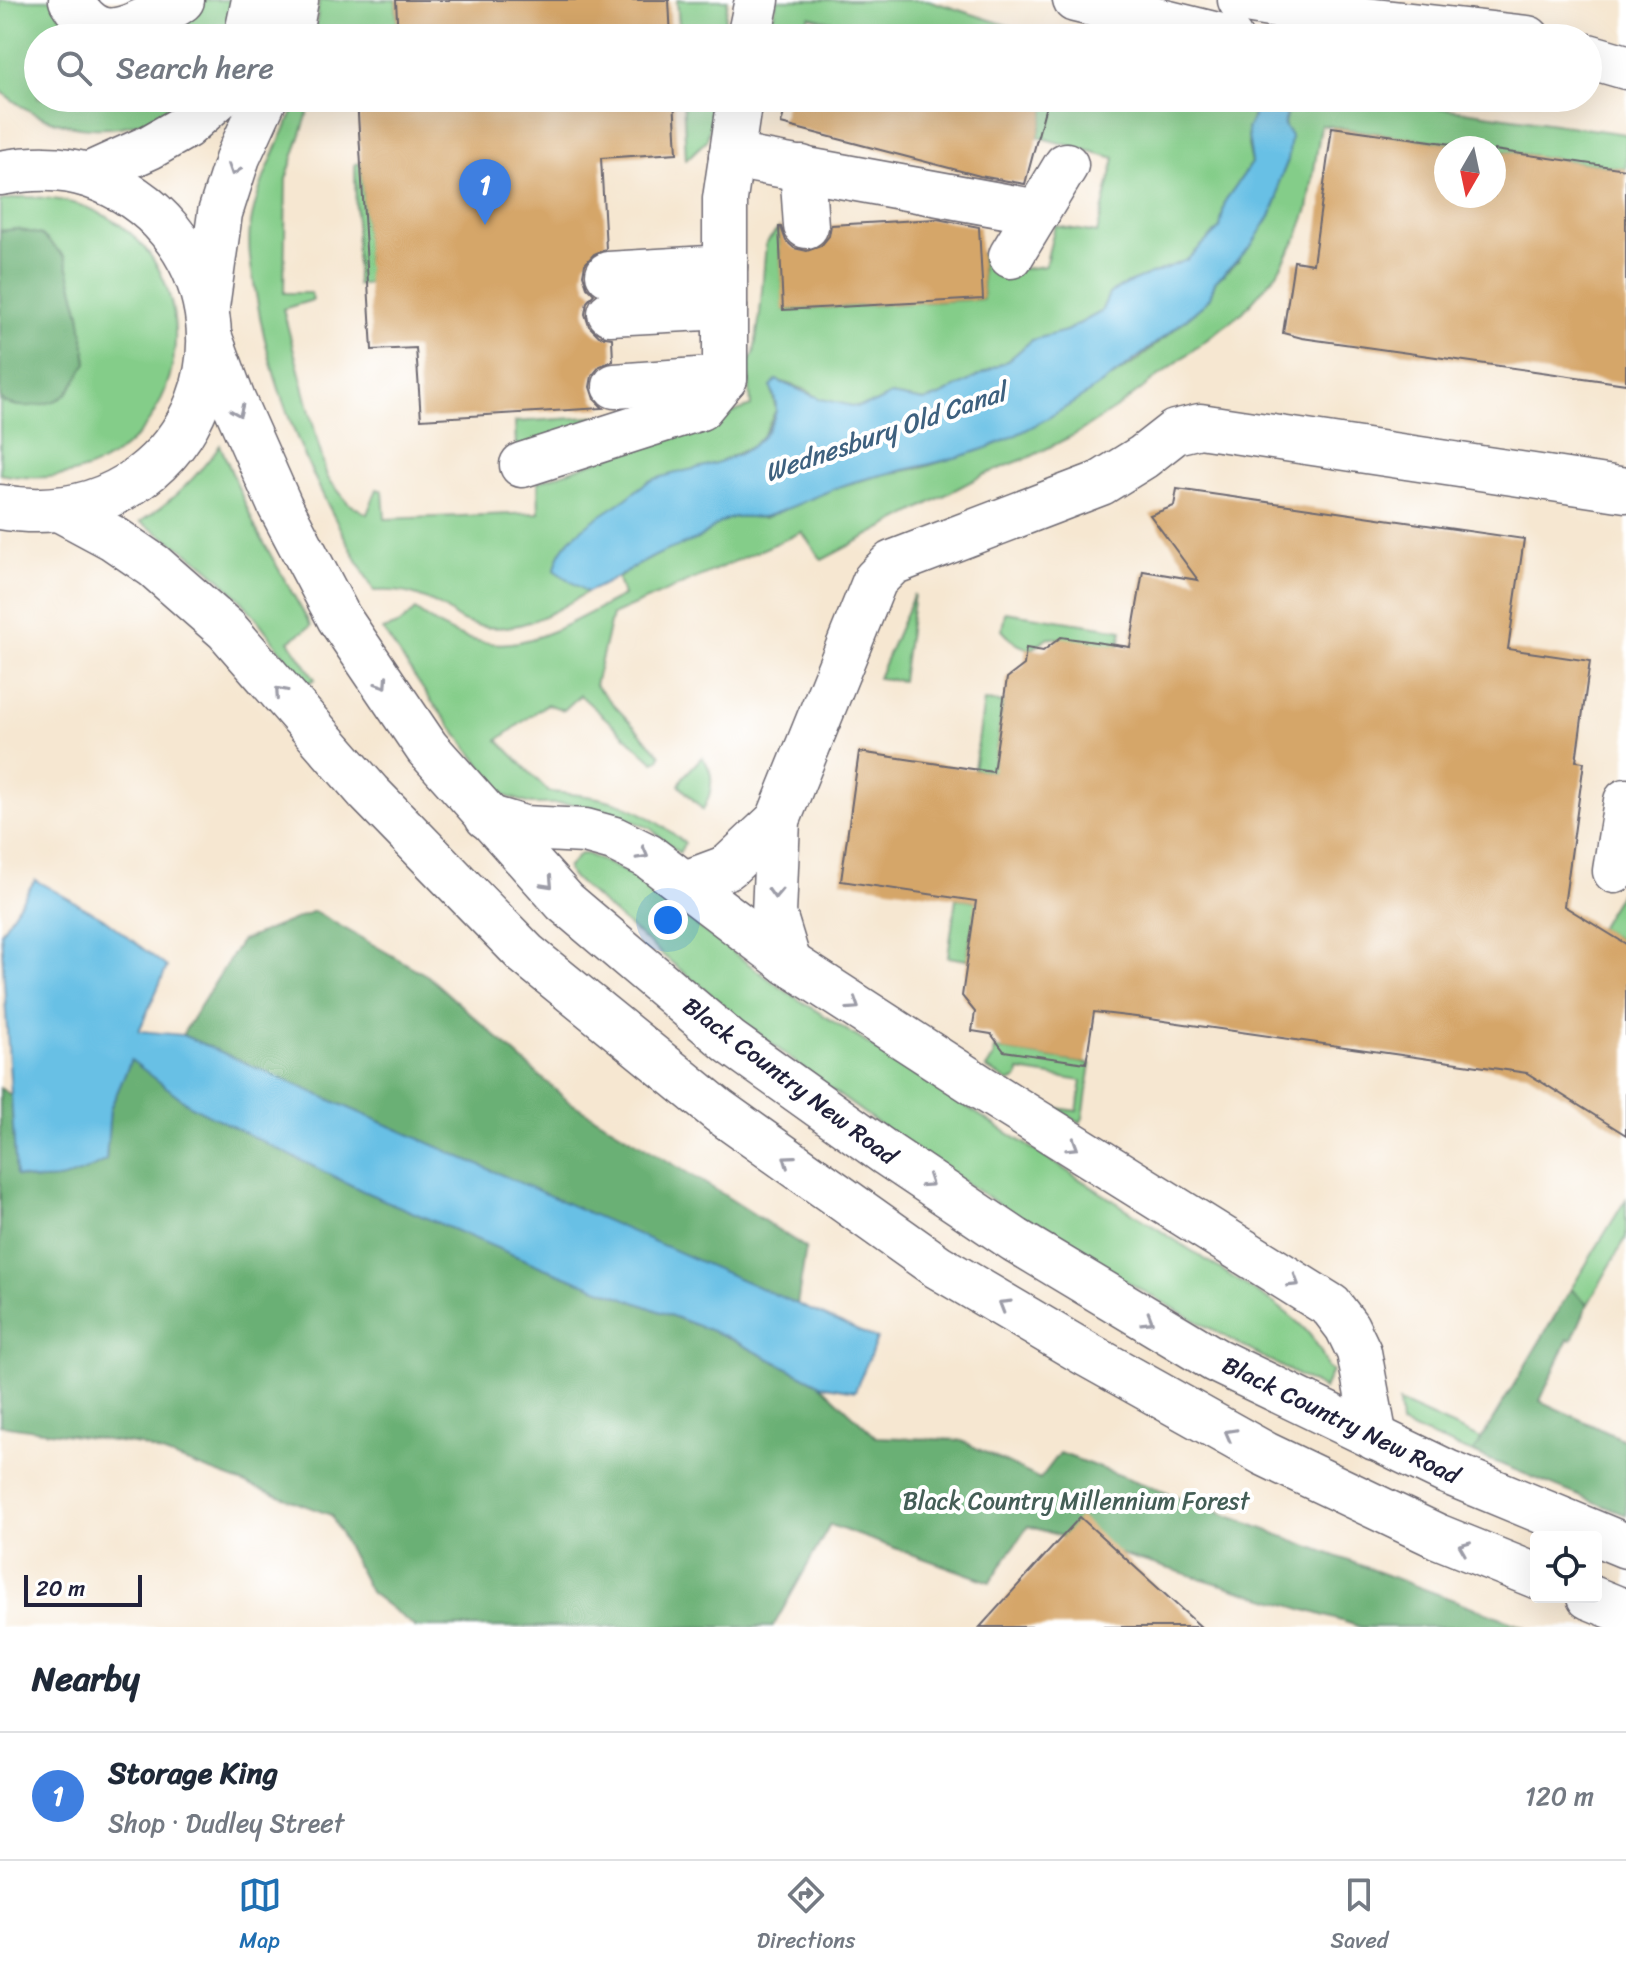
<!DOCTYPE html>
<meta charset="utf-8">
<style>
body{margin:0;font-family:Sriracha,sans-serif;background:#f6f6f7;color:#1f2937}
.controls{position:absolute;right:24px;bottom:24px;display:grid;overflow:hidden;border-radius:8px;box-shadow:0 8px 32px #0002}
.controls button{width:72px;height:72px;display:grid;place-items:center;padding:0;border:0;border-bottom:2px solid #e0e1e3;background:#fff;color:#1f2937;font:40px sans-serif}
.compass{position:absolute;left:1434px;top:136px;width:72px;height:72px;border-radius:50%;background:#fff;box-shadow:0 8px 32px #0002;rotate:189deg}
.scale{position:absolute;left:24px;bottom:20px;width:118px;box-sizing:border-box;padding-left:8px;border:4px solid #22223b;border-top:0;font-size:22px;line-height:28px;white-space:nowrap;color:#22223b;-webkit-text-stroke:6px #fff;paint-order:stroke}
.you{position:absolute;left:668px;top:920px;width:28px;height:28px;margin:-20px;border:6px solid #fff;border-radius:50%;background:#1a73e8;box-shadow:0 0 0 12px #1a73e833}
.badge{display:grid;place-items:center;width:52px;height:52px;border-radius:50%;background:#1f6fb2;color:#fff;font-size:26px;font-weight:700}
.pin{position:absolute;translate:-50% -66px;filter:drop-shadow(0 2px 4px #0008)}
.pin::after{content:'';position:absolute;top:42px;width:28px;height:24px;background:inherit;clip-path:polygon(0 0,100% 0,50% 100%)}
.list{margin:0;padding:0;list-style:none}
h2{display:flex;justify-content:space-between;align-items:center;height:104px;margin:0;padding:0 32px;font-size:34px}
h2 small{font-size:26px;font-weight:400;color:#747a83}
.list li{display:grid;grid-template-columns:52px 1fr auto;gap:24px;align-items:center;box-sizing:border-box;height:128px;padding:0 32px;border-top:2px solid #e0e1e3}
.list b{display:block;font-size:30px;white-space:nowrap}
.list p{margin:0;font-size:26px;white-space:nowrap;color:#747a83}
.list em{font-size:26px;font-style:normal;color:#747a83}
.icon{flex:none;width:44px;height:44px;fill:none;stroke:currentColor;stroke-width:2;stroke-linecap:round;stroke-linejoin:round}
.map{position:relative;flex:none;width:1626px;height:1627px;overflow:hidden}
.search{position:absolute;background:#fff;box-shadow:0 8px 32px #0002;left:24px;right:24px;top:24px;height:88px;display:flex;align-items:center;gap:20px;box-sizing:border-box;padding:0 28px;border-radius:44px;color:#747a83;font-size:30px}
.sheet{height:232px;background:#fff}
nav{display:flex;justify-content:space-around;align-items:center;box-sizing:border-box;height:112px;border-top:2px solid #e0e1e3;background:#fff;font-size:22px;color:#747a83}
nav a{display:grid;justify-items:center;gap:4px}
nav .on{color:#1f6fb2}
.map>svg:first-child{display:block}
.green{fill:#84cd89;stroke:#537862;stroke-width:2}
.forest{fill:#6bb075;stroke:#466958;stroke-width:2}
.water{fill:#68c0e5;stroke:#457190;stroke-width:2}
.pier{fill:#f6e7d1}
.building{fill:#d5a669}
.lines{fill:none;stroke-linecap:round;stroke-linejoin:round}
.minor-casing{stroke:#6c6770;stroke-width:47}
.major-casing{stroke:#6c6770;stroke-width:47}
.highway-casing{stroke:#6c6770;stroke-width:47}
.minor{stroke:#fff;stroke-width:44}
.major{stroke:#fff;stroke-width:44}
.highway{stroke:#fff;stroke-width:44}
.oneway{stroke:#9c9ca7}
.labels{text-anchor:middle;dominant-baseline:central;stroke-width:8;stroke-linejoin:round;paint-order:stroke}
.street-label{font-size:24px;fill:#22223b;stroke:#fff}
.park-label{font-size:24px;fill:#445e56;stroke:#fff}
.water-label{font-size:26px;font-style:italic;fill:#3e617f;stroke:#fff}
</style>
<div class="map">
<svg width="1626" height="1627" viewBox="0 0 1626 1627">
<rect width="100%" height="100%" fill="#fff"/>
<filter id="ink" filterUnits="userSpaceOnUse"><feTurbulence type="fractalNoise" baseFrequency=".0125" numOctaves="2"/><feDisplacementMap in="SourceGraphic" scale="16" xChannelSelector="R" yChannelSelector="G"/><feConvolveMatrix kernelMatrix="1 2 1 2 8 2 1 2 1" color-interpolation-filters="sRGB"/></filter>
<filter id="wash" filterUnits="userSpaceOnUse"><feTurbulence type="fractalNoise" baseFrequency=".006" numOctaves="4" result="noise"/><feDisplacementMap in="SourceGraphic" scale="32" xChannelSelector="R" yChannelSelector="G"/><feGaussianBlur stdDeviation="1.8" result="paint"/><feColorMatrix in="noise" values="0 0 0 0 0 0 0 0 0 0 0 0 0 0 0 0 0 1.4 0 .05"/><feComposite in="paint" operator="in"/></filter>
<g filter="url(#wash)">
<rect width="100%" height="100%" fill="#f6e7d1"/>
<g class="green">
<path d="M0,0H56L96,38H38V98H187C132,142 52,137 0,90Z"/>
<polygon points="204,0 242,0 232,38 138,38"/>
<polygon points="319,0 396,0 398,38 315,38"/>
<polygon points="677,0 728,0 722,38 680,38"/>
<polygon points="777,0 928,0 1047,38 895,38 809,16 803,38 768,38"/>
<path d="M299,98H345L346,106L310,107L286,179L284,293H311L313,300L283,309L327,477L348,503L367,514L377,489L383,491L385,519L539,513L538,482L751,406L748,363L754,354L760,314L766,243L779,228L784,310L983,299L981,254L1014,270L1045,266L1055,226L1097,233L1115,158L1038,137L1048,98H1262L1252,117L1248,145L1252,163L1225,201L1220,228L1187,260L1126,284L1109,294L1101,312L1066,331L1032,340L1009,360L942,395L925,401L891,395L875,403L857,407L820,399L806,390L776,380L771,387L776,410L764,434L753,446L718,463L649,481L555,570L587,592C551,615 510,639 465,622C458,620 451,613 445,609C421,595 402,589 374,591C321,496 275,409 257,300C253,276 247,253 250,228C257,183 281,140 299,98Z"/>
<polygon points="683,98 715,98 707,140 686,160"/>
<path d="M1294,98H1371L1626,134V169L1321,125L1308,209L1298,236L1277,273L1243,312L1118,407L1076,434L1032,456L983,475L822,560L802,532L612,615L595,685L661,755L659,760L654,762L580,695L564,710L547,704L498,740L549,792C612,797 635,803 685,843L679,853L650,828L612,813L573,804H531L505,796L429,698L387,636L383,630L400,624L415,610C499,672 542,637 623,596L618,579L625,572L676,545L698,539L713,525L736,516L764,518L841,486L885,474L921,468L969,453L1070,404L1137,361L1203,305L1210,297L1215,282L1238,261L1278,198L1279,182L1288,160L1284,125L1287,109Z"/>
<polygon points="361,163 369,283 357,285 355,164"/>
<path d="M22,197C245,196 213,514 0,474V398L4,403L87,362L80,314L65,257L17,229L0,231V201Z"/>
<polygon points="621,415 516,449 515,422"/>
<path d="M220,445L256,529L311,626L289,641L315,679L305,685C280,651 256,613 225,584C200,559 170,540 140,522C173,501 198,476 220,445Z"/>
<polygon points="914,594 902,681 878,678"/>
<path d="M1005,612L1122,630L1119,646L1048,637L1032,649C1018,647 1011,640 1002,630Z"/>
<polygon points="984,701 1003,703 994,765 1044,772 1044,779 974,769"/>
<path d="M702,757C716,773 712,793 703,810L679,785L683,777Z"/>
<path d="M580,854H587L653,885L655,895L784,990L1275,1304C1299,1322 1319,1338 1327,1368L1332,1371L1324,1389C1173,1311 1025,1227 886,1129C776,1052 671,964 570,875L567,868Z"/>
<polygon points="1626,883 1626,944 1599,928"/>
<polygon points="956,898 1024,908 975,911 967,960 948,957"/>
<polygon points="994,1049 1091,1064 1083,1118 1080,1123 1051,1107 1077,1111 1082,1081 1019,1071 1018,1078 1009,1082 986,1068 993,1058"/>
<polygon points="1626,1199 1626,1238 1588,1304 1571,1289"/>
<polygon points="1399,1402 1481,1439 1473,1453 1401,1425"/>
</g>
<g class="forest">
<path d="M17,229L42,235L65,257L80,314L87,363C80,372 74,387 65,395C52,406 12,412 0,398V231Z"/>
<polygon points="314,911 428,976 568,1101 721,1193 806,1248 797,1305 182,1035 241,941"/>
<path d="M131,1059L191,1106L725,1336L821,1385L876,1437L960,1440L1040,1479L1060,1453L1526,1627H1361L1028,1526L990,1582L830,1525L773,1627H415L370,1592L331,1515L140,1445L0,1425V1088L11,1095L16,1176C52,1185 74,1178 106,1160L110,1109Z"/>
<polygon points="1571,1289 1588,1304 1572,1340 1568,1339 1540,1401 1626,1441 1626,1515 1473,1453"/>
</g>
<g class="water">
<path d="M1262,98H1294L1287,109L1284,125L1291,136L1288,160L1279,182L1278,198L1270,216L1251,246L1215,282L1210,297L1203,305C1144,354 1084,402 1014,436C965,461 910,467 857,481C826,490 798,506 767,516C756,520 743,514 731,518C712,524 709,534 695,540C681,546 665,550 651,558C627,570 612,582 587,592L555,571C558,536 602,516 627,498C635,492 643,483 652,480C694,465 762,465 776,411C777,404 773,394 771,387L776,380L821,399L857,407L875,403L891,395L924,401L942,395L1009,360L1032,340L1066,331L1101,312L1109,294L1126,284L1187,260L1220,228L1225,201L1252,163L1247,129Z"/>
<path d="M35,880L103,918L167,967L139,1031L182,1035L877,1339L855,1391L821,1385L725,1336L544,1268L365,1192L191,1106L131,1060L110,1109L106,1160C74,1178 52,1185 16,1176L1,932Z"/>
</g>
<polygon class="pier" points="1277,0 1321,0 1313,38 1270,38"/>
<g id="blocks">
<g class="building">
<polygon points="396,0 669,0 671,38 398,38"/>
<polygon points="357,98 674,98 677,153 601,158 606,249 594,254 585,264 583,275 587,287 594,294 587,302 585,314 589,326 599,336 612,338 613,361 600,366 592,376 590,387 594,399 603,408 421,419 416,348 372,350"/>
<polygon points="788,98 1048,98 1025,184 980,176 781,124"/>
<polygon points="1332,127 1480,148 1446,148 1446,196 1494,196 1494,150 1626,169 1626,384 1302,338 1283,333 1294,261 1313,264"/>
<polygon points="937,219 979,227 983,299 783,310 779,227 781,227 786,241 794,248 807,251 821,246 829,236 831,225"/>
<polygon points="1177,489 1524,539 1508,649 1590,661 1576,761 1584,762 1564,906 1626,944 1626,1135 1527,1073 1136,1017 1094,1012 1086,1063 1004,1051 991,1034 972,1031 975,1012 962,996 976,901 841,881 859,752 993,772 1007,678 1024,665 1026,648 1043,651 1061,637 1130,647 1143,571 1198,580 1150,515 1174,506"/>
<polygon points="1080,1517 1201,1627 980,1627"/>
</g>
</g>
</g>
<g filter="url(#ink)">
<use href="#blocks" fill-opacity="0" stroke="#6c6770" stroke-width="2"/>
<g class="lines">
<g class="minor-casing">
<g id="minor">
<path d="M71,0C94,38 113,36 149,18C160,13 172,8 182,0"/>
<polyline points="1075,0 1230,38"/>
<polyline points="1240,0 1348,18 1528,38"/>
<polyline points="749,38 757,0"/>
<polyline points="1588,56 1626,67"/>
<polyline points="731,156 1038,212"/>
<polyline points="802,168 806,226"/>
<polyline points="1011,256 1066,165"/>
<polyline points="608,274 725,267"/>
<polyline points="610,313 725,307"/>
<polyline points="615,386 725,378"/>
<polyline points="522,465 700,408 725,378 725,199 740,98"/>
<polyline points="487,817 524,828 585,831 614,839 648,856 789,963 982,1088 1331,1306 1347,1327 1359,1352 1375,1438"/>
<polyline points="1615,871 1626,801"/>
<polyline points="685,883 728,867 778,820"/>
<polyline points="789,963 774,914 778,820 875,580 892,563 1101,483 1143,457 1175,432 1200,426 1626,490"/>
</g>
</g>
<g class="major-casing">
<g id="major">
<polyline points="246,38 254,0"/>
<polyline points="289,38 296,0"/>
<polyline points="88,175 150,147 185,127 218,98"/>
<polyline points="207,307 220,213 238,157 265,98"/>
</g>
</g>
<g class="highway-casing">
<g id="highway">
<path d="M0,173C30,168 60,166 90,176C223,221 252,394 139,478C98,508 49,515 0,507"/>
<polyline points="210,338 233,400 280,506 339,618 427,748 565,902 730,1042 887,1154 1015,1240 1215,1360 1447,1472 1626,1546"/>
<polyline points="59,509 113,538 154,566 227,630 369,793 526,954 719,1111 937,1266 1088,1355 1265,1454 1437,1536 1536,1576"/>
<polyline points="1589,1597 1626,1612"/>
</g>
</g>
<use href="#minor" class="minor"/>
<use href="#major" class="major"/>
<use href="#highway" class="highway"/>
</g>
<defs><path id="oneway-chevron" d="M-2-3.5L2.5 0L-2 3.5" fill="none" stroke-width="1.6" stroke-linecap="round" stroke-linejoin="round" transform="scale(2)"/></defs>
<g class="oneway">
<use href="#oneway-chevron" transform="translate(234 170) rotate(109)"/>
<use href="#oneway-chevron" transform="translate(238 411) rotate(66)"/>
<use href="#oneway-chevron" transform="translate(383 683) rotate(56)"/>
<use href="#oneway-chevron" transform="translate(280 692) rotate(-131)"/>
<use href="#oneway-chevron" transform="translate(643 854) rotate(29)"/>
<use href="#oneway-chevron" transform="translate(548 883) rotate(47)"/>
<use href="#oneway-chevron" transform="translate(775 893) rotate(92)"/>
<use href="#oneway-chevron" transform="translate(854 1005) rotate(33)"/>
<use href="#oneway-chevron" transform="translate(1073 1146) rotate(32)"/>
<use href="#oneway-chevron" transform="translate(788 1160) rotate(-145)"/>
<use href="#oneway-chevron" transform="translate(928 1182) rotate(34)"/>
<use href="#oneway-chevron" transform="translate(1294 1282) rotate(32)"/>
<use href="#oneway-chevron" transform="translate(1004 1305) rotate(-149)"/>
<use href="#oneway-chevron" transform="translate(1148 1320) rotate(31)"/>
<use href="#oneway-chevron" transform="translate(1230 1434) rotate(-151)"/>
<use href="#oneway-chevron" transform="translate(1464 1547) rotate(-158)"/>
</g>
</g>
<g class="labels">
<g class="street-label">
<text transform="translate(790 1081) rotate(37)">Black Country New Road</text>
<text transform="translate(1341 1420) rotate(26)">Black Country New Road</text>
</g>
<g class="park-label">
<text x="1076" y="1501">Black Country Millennium Forest</text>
</g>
<g class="water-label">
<text transform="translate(885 432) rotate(-19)">Wednesbury Old Canal</text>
</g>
</g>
</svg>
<div class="controls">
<button><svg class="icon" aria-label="locate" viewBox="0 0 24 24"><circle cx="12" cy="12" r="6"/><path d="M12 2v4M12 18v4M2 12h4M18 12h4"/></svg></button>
</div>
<svg class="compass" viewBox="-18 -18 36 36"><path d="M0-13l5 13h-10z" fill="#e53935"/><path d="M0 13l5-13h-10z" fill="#747a83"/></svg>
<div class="scale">20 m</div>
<div class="you"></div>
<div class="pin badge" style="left:485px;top:225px;background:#3f7fe0">1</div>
<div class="search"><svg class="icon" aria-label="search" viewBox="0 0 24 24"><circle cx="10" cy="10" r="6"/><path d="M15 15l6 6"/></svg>Search here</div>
</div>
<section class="sheet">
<h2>Nearby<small></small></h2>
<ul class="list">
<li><span class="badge" style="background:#3f7fe0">1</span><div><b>Storage King</b><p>Shop · Dudley Street</p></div><em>120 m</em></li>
</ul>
</section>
<nav>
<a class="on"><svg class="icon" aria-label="map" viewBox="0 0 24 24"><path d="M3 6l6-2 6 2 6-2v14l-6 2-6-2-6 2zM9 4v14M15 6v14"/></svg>Map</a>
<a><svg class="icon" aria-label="directions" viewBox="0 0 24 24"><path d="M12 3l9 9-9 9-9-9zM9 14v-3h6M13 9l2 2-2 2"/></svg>Directions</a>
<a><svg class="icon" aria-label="saved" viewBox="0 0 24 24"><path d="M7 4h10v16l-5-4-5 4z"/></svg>Saved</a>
</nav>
